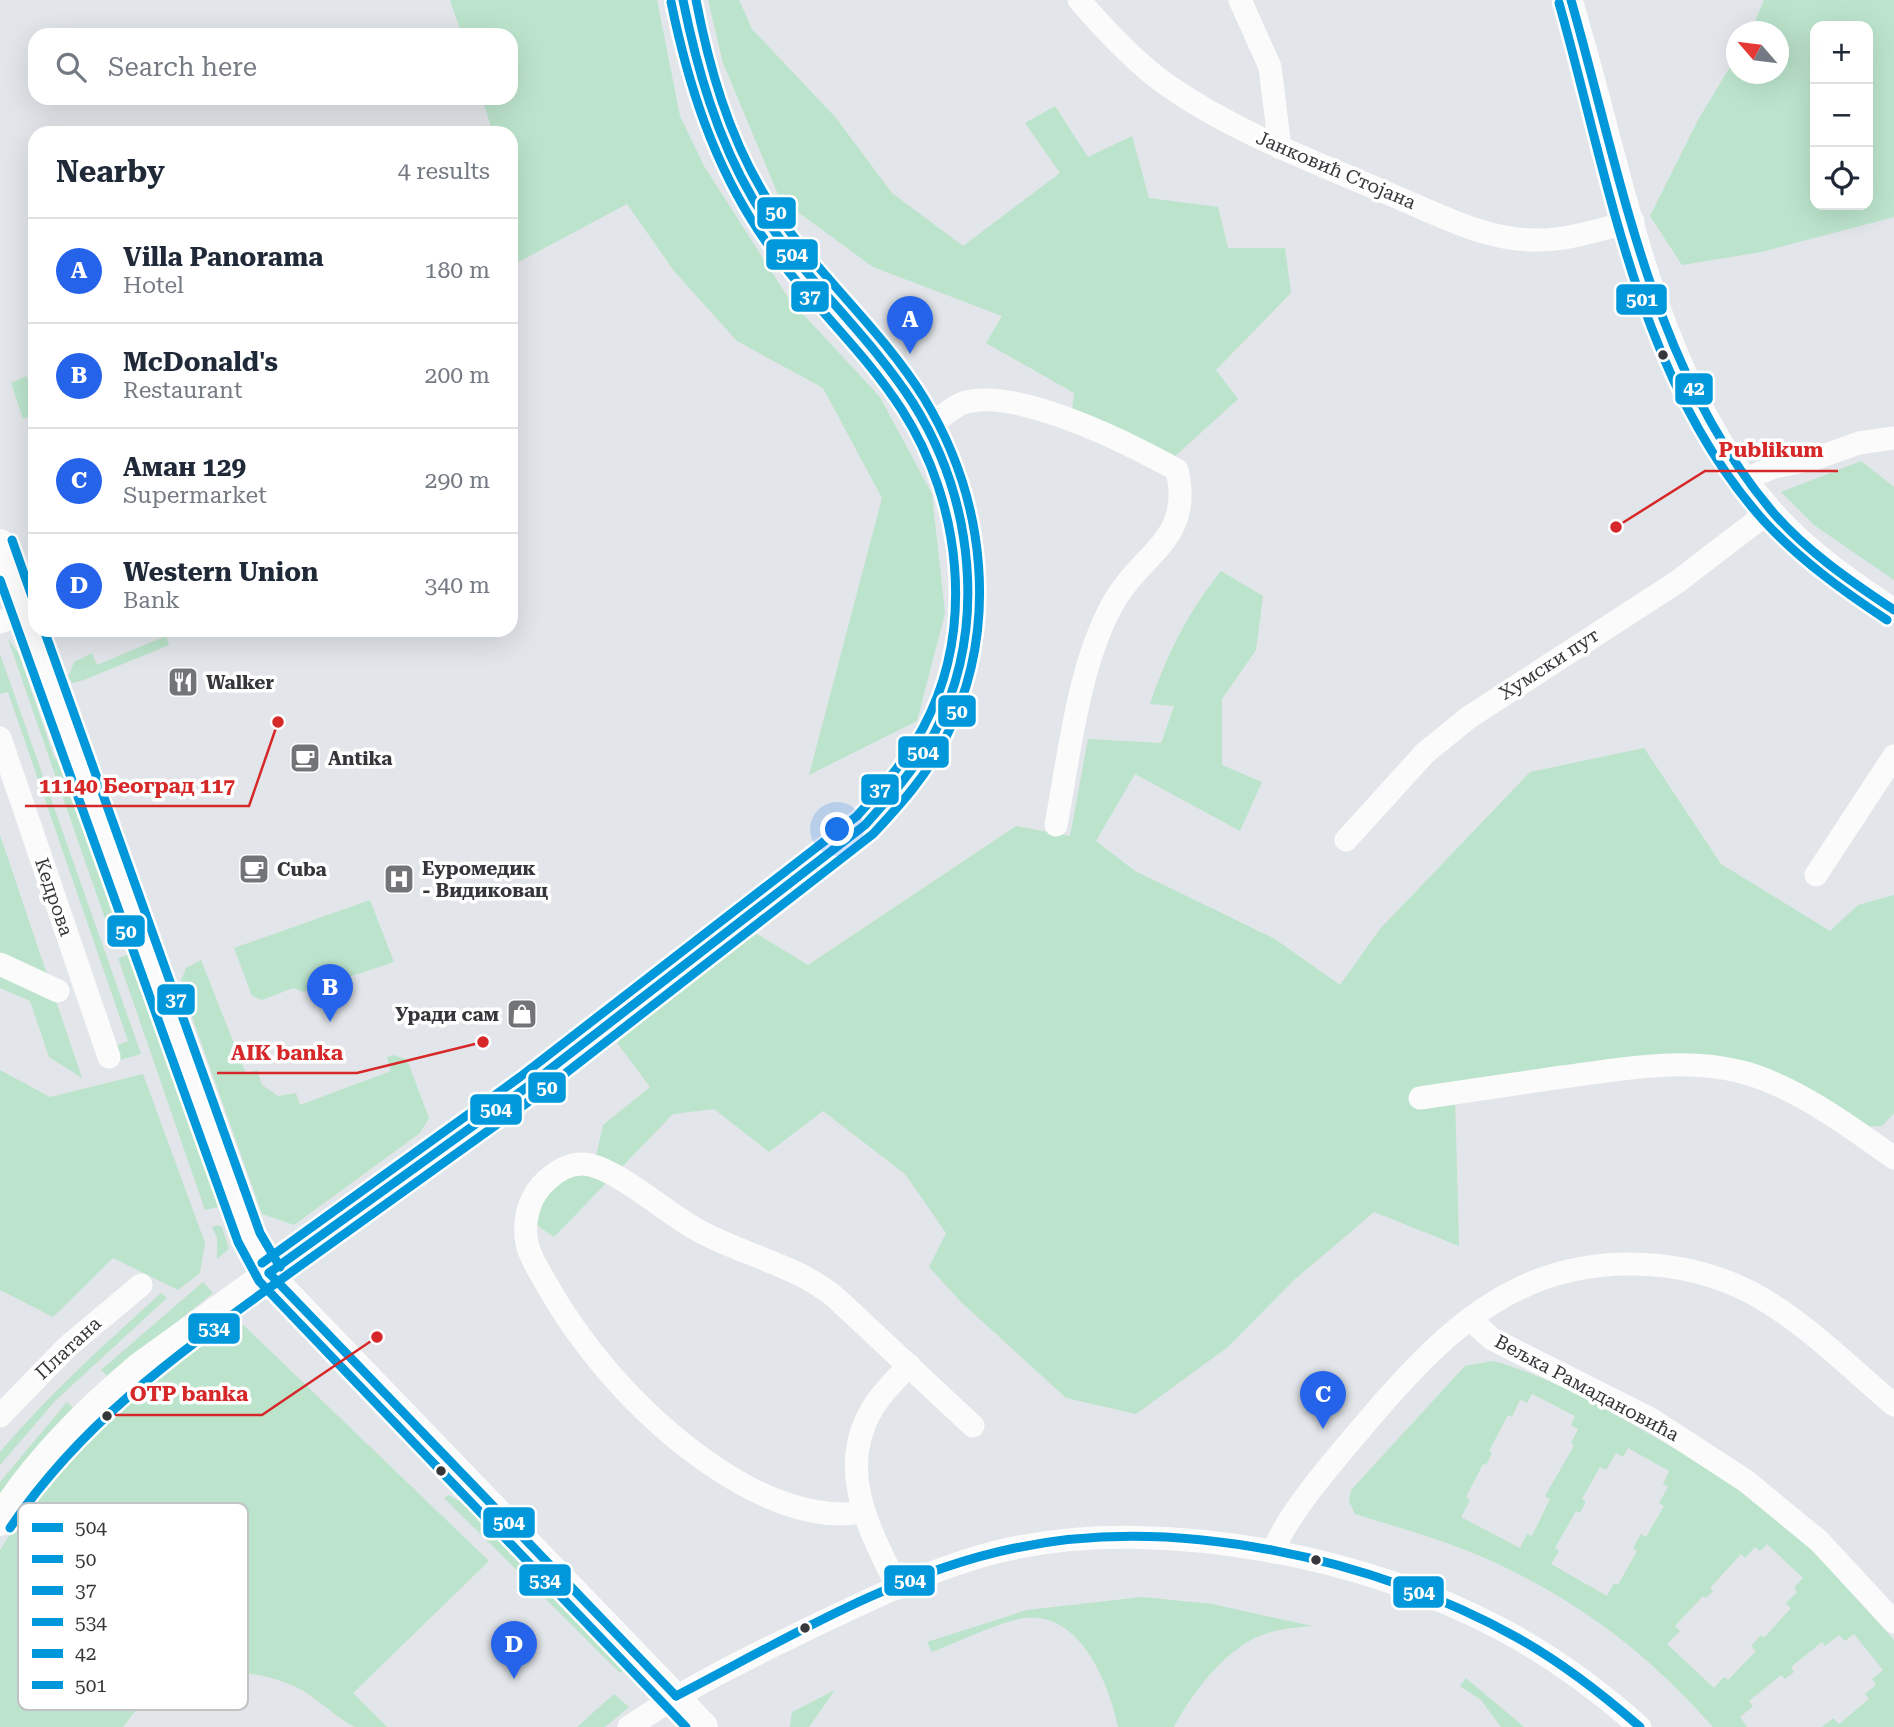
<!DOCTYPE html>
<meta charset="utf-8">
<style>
body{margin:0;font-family:"Roboto Serif",serif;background:#f2f2f3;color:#1f2937}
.controls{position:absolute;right:21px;top:21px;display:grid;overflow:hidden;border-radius:14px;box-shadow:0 7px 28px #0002}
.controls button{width:63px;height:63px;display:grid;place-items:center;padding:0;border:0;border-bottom:2px solid #e0e1e3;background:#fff;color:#1f2937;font:35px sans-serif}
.compass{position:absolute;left:1726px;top:21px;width:63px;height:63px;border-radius:50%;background:#fff;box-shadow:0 7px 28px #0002;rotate:298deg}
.you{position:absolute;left:838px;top:830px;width:24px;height:24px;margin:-18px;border:5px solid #fff;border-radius:50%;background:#1a73e8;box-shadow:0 0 0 10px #1a73e833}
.badge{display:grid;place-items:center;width:46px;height:46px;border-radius:50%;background:#2563eb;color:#fff;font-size:23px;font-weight:700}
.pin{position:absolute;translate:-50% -58px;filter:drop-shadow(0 2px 4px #0008)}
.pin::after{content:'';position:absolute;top:37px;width:24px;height:21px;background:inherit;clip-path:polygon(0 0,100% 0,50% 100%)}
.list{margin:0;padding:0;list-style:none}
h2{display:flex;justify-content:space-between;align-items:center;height:91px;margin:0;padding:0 28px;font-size:30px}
h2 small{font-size:23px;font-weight:400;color:#747a83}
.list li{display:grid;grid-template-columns:46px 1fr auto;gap:21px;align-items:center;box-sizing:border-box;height:105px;padding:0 28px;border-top:2px solid #e0e1e3}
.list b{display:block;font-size:26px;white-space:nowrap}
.list p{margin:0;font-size:23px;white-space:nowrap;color:#747a83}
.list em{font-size:23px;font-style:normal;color:#747a83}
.icon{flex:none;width:38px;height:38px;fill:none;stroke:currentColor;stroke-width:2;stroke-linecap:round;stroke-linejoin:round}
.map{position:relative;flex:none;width:1894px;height:1727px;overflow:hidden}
.search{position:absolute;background:#fff;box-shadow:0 7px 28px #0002;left:28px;top:28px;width:490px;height:77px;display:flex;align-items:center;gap:18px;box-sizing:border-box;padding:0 24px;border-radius:21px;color:#747a83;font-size:26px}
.panel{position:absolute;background:#fff;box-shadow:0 7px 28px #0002;left:28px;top:126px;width:490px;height:511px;border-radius:21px}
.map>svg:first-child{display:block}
.green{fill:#bce4cc;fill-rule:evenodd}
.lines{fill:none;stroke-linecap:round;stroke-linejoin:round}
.minor{stroke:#fbfbfc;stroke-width:23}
.major{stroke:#fbfbfc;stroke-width:30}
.bus-1-casing{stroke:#fff;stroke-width:14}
.bus-2-casing{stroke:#fff;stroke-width:14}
.bus-3-casing{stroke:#fff;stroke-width:14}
.bus-4-casing{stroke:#fff;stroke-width:14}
.bus-5-casing{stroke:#fff;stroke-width:14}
.bus-6-casing{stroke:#fff;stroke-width:14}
.bus-1{stroke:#0098da;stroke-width:9}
.bus-2{stroke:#0098da;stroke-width:9}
.bus-3{stroke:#0098da;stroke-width:9}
.bus-4{stroke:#0098da;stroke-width:9}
.bus-5{stroke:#0098da;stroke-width:9}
.bus-6{stroke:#0098da;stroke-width:9}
.bus-dot{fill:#35373a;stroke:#fff;stroke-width:2.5}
.labels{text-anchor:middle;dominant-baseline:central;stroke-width:7;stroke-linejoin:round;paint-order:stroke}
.street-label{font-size:19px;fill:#35373a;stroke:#fff}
.poi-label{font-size:19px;font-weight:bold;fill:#35373a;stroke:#fff;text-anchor:start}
.key{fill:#fff;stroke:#c2c3c4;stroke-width:2}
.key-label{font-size:19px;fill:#35373a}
.leader{fill:none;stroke:#d62828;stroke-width:2.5}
.callout-dot{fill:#d62828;stroke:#fff;stroke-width:2.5}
.callout-label{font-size:21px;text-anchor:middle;font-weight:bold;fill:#d62828;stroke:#fff;stroke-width:7;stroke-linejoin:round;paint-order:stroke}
.line-badge{stroke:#fff;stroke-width:2.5}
.badge-label{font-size:19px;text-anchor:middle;font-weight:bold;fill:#fff}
</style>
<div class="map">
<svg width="1894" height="1727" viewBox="0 0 1894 1727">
<rect width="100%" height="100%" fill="#e2e5e9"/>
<g class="green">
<polygon points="450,0 657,0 680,116 704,166 789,299 880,397 932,494 945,613 917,721 809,775 882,498 823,388 737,341 674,271 627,204 511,266 511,133 493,133 482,98 511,98 511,35 462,35"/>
<polygon points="708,0 739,0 752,29 836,118 892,193 963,246 1060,173 1025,123 1055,106 1088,157 1132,136 1149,198 1218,207 1228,248 1285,248 1291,293 1216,370 1238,399 1173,458 1071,421 1074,393 986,343 1002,316 873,267 780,199 723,63"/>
<path d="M1764,0H1894V217L1761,252L1682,265L1650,216L1698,120L1736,57V74H1778V32L1751,31ZM1868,26V205H1815V26Z"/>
<polygon points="26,376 35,397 35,413 23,419 11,383"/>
<polygon points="1861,461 1894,487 1894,580 1814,525 1781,492"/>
<path d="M1221,571L1263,596L1256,650L1222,699V765L1262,782L1240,831L1135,774L1096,841L1135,871L1275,939L1340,985L1380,929L1530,772L1644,748L1721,864L1830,931L1858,905L1894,895V1113L1882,1126L1850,1128L1742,1072L1652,1064L1455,1094L1459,1246L1374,1212L1294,1280L1228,1347L1136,1414L1066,1398L961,1302L929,1267L946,1233L905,1174L823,1111L769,1152L714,1109L673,1114L554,1237L526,1218L541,1186L594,1165L603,1125L650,1087L606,1028L739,923L808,965L1016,826L1070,836L1088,739L1161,743L1174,706L1150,704C1167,654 1188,612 1221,571Z"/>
<polygon points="166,636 169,645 84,680 73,683 68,678 74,662 92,653 97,665"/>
<polygon points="8,639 19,654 54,757 69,778 124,935 112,939"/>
<polygon points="0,654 141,1054 120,1060 116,1046 128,1041 8,692 0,694"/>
<polygon points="0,835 82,1078 49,1057 30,1001 0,988"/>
<polygon points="370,900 394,962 303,992 293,988 262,1000 252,996 234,948"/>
<polygon points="130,954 219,1207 205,1210 118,958"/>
<polygon points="201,960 246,1074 257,1070 262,1085 278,1096 296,1093 300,1105 391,1071 387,1057 394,1055 405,1059 409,1065 429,1118 420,1133 294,1225 262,1214 180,983 186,968"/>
<polygon points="0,1070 50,1097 143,1074 205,1243 200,1273 178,1290 113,1258 53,1317 0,1290"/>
<polygon points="218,1225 222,1227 229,1249 217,1259 217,1238 212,1227"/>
<polygon points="203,1282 213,1293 109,1377 101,1370"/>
<path d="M161,1293L167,1298L55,1401L0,1465V1452C49,1394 104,1345 161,1293Z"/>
<path d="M235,1317L489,1561L353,1693L387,1727C377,1727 365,1727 355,1727C347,1725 314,1697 302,1690C256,1666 189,1664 148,1698C138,1706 131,1717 123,1727H0V1550L32,1500L79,1450L169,1364Z"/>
<path d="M1493,1361C1556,1378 1613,1413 1670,1446C1699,1462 1731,1478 1756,1499C1807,1540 1850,1591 1894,1640V1727H1822L1833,1718L1839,1724L1869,1699L1865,1694L1876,1685L1872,1679L1883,1670L1854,1634L1845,1641L1839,1635L1825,1646L1822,1642L1791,1667L1794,1672L1785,1679L1781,1675L1749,1701L1753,1706L1740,1717L1747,1727H1713C1647,1652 1578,1600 1487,1559C1445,1540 1399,1528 1355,1514L1349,1501L1351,1490L1465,1366ZM1532,1394L1575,1416L1571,1425L1578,1429L1571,1443L1574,1446L1545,1496L1550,1499L1532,1536L1527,1534L1520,1548L1461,1517L1470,1500L1466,1497L1483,1464L1486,1465L1492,1453L1489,1451L1508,1415L1512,1417L1520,1400L1527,1403ZM1628,1448L1669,1471L1663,1484L1668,1487L1659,1503L1664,1506L1646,1537L1641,1534L1633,1548L1637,1551L1618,1585L1614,1583L1607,1596L1551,1564L1559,1551L1555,1548L1576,1511L1580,1513L1586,1502L1582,1499L1600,1467L1606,1470L1616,1453L1623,1457ZM1767,1544L1803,1578L1794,1588L1797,1592L1786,1603L1791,1608L1764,1638L1761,1635L1751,1646L1756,1651L1728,1680L1724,1677L1714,1688L1667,1644L1680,1631L1675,1626L1703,1596L1706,1598L1713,1591L1710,1588L1741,1554L1745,1558L1755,1547L1760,1551Z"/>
<polygon points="67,1402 74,1409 0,1499 0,1482"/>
<polygon points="449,1495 493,1522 631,1664 620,1673 444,1498"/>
<path d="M1142,1597L1212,1604L1312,1626C1294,1628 1275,1629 1259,1636C1223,1652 1192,1693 1174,1727H1118C1109,1683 1080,1611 1024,1618C1002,1621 955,1643 932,1652L927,1642L1027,1610Z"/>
<polygon points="1466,1678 1524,1727 1501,1727 1481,1700 1460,1686"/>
<polygon points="835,1690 809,1727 790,1727 792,1712"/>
<polygon points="614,1694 629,1707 605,1727 577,1727"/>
</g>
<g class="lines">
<g class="minor">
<path d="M1079,0C1104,29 1136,63 1167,85C1234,132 1313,161 1387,193C1433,212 1483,240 1534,240C1567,241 1601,229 1633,221"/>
<polyline points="1240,0 1270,67 1280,148"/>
<path d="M1571,0C1623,168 1651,375 1771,510C1807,551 1849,580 1894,610"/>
<path d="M927,428C939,420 950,408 963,403C1016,386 1130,444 1177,470C1194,541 1139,553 1111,607C1078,669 1069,756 1056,825"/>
<polyline points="1748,478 1774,467 1814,459 1859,443 1894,438"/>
<polyline points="0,622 24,613"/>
<polyline points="0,738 109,1057"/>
<polyline points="1346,840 1425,753 1468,718 1677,582 1771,510"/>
<polyline points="1816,875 1894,756"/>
<polyline points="0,964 58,991"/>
<path d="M1420,1098C1467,1091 1515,1084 1562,1077C1622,1069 1682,1057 1742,1072C1793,1085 1851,1127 1894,1158"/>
<polyline points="1470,1319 1492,1339 1649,1418 1746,1481 1819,1541 1894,1622"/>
<polyline points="0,1416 67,1347 141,1285"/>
<path d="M863,1512C814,1521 760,1497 719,1470C650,1425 588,1357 547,1285C539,1270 528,1255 526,1237C524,1215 531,1194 547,1180C559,1169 574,1161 590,1165C619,1171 666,1212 694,1228C740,1255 794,1263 836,1298L973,1426"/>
<path d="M1274,1552C1282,1517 1351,1441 1376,1411C1416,1365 1461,1317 1516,1290C1588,1254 1681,1256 1752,1293C1804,1321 1849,1367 1894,1405"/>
<path d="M898,1588C871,1532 836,1472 871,1411C880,1394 896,1380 909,1365"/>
<path d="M629,1727C689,1686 754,1655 818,1624C882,1594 949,1560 1019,1547C1169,1518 1366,1557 1501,1629C1552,1656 1597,1689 1640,1727"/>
</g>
<g class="major">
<path d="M0,544L231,1189C245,1226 258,1261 283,1291L703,1727"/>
<path d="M0,1521C35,1463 87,1412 139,1368L527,1087L865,825C984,715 1001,537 913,404C865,332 797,275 753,199C717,139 696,68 683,0"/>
</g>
<g class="bus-1-casing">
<g id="bus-1">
<path d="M269,1273L527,1087L865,825C891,796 917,767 935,732C988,628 974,500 913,403C866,330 798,274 753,199C717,138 697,69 683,0"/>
<polyline points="269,1273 676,1696"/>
<path d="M676,1696C784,1640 894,1573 1015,1548C1174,1514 1375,1558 1516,1637C1561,1662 1601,1693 1640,1727"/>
</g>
</g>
<g class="bus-2-casing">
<g id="bus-2">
<polyline points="0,580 238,1242 258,1279"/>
<path d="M276,1283L535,1097L873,834C901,804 928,774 946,737C1000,628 986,500 924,398C878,324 809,268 764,194C728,134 709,67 696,0"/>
</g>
</g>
<g class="bus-3-casing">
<g id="bus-3">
<polyline points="12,540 35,605"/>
<polyline points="44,630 260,1233 280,1267"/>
<path d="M262,1263L520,1077L857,816C882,788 905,761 923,728C976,629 961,502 902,410C861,346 802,296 760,233C713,163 688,84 671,2"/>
</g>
</g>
<g class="bus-4-casing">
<g id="bus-4">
<polyline points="259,1281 686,1727"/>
<path d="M10,1528C81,1423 175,1356 276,1283"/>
</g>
</g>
<g class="bus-5-casing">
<path id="bus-5" d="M1571,0C1621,174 1651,367 1771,510C1805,550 1850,581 1894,610"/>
</g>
<g class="bus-6-casing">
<path id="bus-6" d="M1559,3C1609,178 1638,381 1764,521C1800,560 1843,591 1887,620"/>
</g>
<use href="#bus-1" class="bus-1"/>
<use href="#bus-2" class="bus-2"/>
<use href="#bus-3" class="bus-3"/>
<use href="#bus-4" class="bus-4"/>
<use href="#bus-5" class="bus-5"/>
<use href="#bus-6" class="bus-6"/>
</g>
<defs>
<g id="restaurant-square" transform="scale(1.575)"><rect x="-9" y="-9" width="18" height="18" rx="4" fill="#727477" stroke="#fff"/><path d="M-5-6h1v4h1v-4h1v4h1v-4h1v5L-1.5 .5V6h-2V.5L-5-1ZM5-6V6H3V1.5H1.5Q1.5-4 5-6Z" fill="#fff"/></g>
<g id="cafe-square" transform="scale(1.575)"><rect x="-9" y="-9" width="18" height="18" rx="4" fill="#727477" stroke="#fff"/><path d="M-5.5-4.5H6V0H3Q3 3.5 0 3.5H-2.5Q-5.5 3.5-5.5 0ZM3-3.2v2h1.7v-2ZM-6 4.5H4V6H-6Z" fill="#fff"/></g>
<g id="hospital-square" transform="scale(1.575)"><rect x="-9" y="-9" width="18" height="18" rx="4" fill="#727477" stroke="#fff"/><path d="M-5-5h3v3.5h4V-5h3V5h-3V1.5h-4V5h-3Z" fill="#fff"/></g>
<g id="shop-square" transform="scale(1.575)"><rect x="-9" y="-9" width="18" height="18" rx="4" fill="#727477" stroke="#fff"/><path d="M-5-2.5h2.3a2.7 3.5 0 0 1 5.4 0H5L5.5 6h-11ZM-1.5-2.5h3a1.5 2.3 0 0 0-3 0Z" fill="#fff"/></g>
</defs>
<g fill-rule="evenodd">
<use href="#restaurant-square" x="183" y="682"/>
<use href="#cafe-square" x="305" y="758"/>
<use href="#cafe-square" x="254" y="869"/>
<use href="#hospital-square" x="399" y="879"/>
<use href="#shop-square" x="522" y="1014"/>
</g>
<g class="bus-dot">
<circle cx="1663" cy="355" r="6"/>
<circle cx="107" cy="1416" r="6"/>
<circle cx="441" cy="1471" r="6"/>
<circle cx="1316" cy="1560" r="6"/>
<circle cx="805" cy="1628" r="6"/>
</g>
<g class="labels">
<g class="street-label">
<text transform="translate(1336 170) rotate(23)">Јанковић Стојана</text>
<text transform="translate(1549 664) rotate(-33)">Хумски пут</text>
<text transform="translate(54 897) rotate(71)">Кедрова</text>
<text transform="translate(68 1348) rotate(-43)">Платана</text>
<text transform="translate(1587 1388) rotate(28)">Вељка Рамадановића</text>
</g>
<g class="poi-label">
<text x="206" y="682">Walker</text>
<text x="328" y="758">Antika</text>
<text x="422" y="868">Еуромедик<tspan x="422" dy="22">- Видиковац</tspan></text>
<text x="277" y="869">Cuba</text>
<text x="499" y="1014" text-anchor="end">Уради сам</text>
</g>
</g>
<rect x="18" y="1503" width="230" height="207" rx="10" class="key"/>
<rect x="32" y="1523" width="31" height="9" fill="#0098da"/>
<rect x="32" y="1555" width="31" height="8" fill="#0098da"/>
<rect x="32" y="1586" width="31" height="9" fill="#0098da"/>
<rect x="32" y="1618" width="31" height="8" fill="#0098da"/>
<rect x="32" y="1649" width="31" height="9" fill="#0098da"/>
<rect x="32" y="1681" width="31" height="8" fill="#0098da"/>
<g class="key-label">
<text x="75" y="1534">504</text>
<text x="75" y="1566">50</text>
<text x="75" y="1597">37</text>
<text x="75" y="1629">534</text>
<text x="75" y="1660">42</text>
<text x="75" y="1692">501</text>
</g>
<path class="leader" d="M1616 527L1705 471H1838M278 722L249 806H25M483 1042L357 1073H217M377 1337L262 1415H115"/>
<g class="callout-dot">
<circle cx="1616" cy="527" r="7"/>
<circle cx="278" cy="722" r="7"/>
<circle cx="483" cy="1042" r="7"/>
<circle cx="377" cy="1337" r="7"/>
</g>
<g class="callout-label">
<text x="1771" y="457">Publikum</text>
<text x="137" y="793">11140 Београд 117</text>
<text x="287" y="1060">AIK banka</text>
<text x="189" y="1401">OTP banka</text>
</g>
<g class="line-badge">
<rect x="756" y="196" width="41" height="34" rx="7" fill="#0098da"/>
<rect x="765" y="238" width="54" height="33" rx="7" fill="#0098da"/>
<rect x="790" y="280" width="40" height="33" rx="7" fill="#0098da"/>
<rect x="1615" y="283" width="53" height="33" rx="7" fill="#0098da"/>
<rect x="1674" y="372" width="40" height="34" rx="7" fill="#0098da"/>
<rect x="937" y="694" width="40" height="34" rx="7" fill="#0098da"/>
<rect x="897" y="735" width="53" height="34" rx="7" fill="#0098da"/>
<rect x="860" y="773" width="40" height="33" rx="7" fill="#0098da"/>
<rect x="106" y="914" width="40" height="34" rx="7" fill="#0098da"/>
<rect x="156" y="983" width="40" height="33" rx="7" fill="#0098da"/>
<rect x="527" y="1071" width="40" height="33" rx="7" fill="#0098da"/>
<rect x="469" y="1093" width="54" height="33" rx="7" fill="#0098da"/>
<rect x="187" y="1312" width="54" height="33" rx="7" fill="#0098da"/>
<rect x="482" y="1506" width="54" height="33" rx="7" fill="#0098da"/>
<rect x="518" y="1563" width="54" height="34" rx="7" fill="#0098da"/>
<rect x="883" y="1564" width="53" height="33" rx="7" fill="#0098da"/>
<rect x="1392" y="1575" width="53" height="34" rx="7" fill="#0098da"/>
</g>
<g class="badge-label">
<text x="776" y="219">50</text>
<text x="792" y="261">504</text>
<text x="810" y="303">37</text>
<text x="1642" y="306">501</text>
<text x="1694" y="395">42</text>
<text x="957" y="718">50</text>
<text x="923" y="759">504</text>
<text x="880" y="796">37</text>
<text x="126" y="938">50</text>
<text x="176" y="1006">37</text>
<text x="547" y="1094">50</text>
<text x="496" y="1116">504</text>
<text x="214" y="1335">534</text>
<text x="509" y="1529">504</text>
<text x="545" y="1587">534</text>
<text x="910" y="1587">504</text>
<text x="1419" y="1599">504</text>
</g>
</svg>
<div class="controls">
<button>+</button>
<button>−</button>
<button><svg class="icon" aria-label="locate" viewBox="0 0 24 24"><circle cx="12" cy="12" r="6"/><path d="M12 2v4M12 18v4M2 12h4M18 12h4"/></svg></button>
</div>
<svg class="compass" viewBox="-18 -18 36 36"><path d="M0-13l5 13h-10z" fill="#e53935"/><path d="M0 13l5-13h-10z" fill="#747a83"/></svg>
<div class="you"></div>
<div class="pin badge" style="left:910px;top:354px">A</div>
<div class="pin badge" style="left:330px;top:1022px">B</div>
<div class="pin badge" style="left:1323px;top:1429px">C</div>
<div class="pin badge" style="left:514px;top:1679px">D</div>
<div class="search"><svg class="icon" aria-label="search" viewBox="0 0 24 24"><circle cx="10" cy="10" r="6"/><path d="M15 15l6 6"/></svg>Search here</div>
<section class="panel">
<h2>Nearby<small>4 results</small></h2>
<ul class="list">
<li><span class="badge">A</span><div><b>Villa Panorama</b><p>Hotel</p></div><em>180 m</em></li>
<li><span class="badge">B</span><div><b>McDonald's</b><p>Restaurant</p></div><em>200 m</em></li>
<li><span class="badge">C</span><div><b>Аман 129</b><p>Supermarket</p></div><em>290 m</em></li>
<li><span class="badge">D</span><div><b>Western Union</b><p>Bank</p></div><em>340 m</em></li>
</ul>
</section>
</div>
